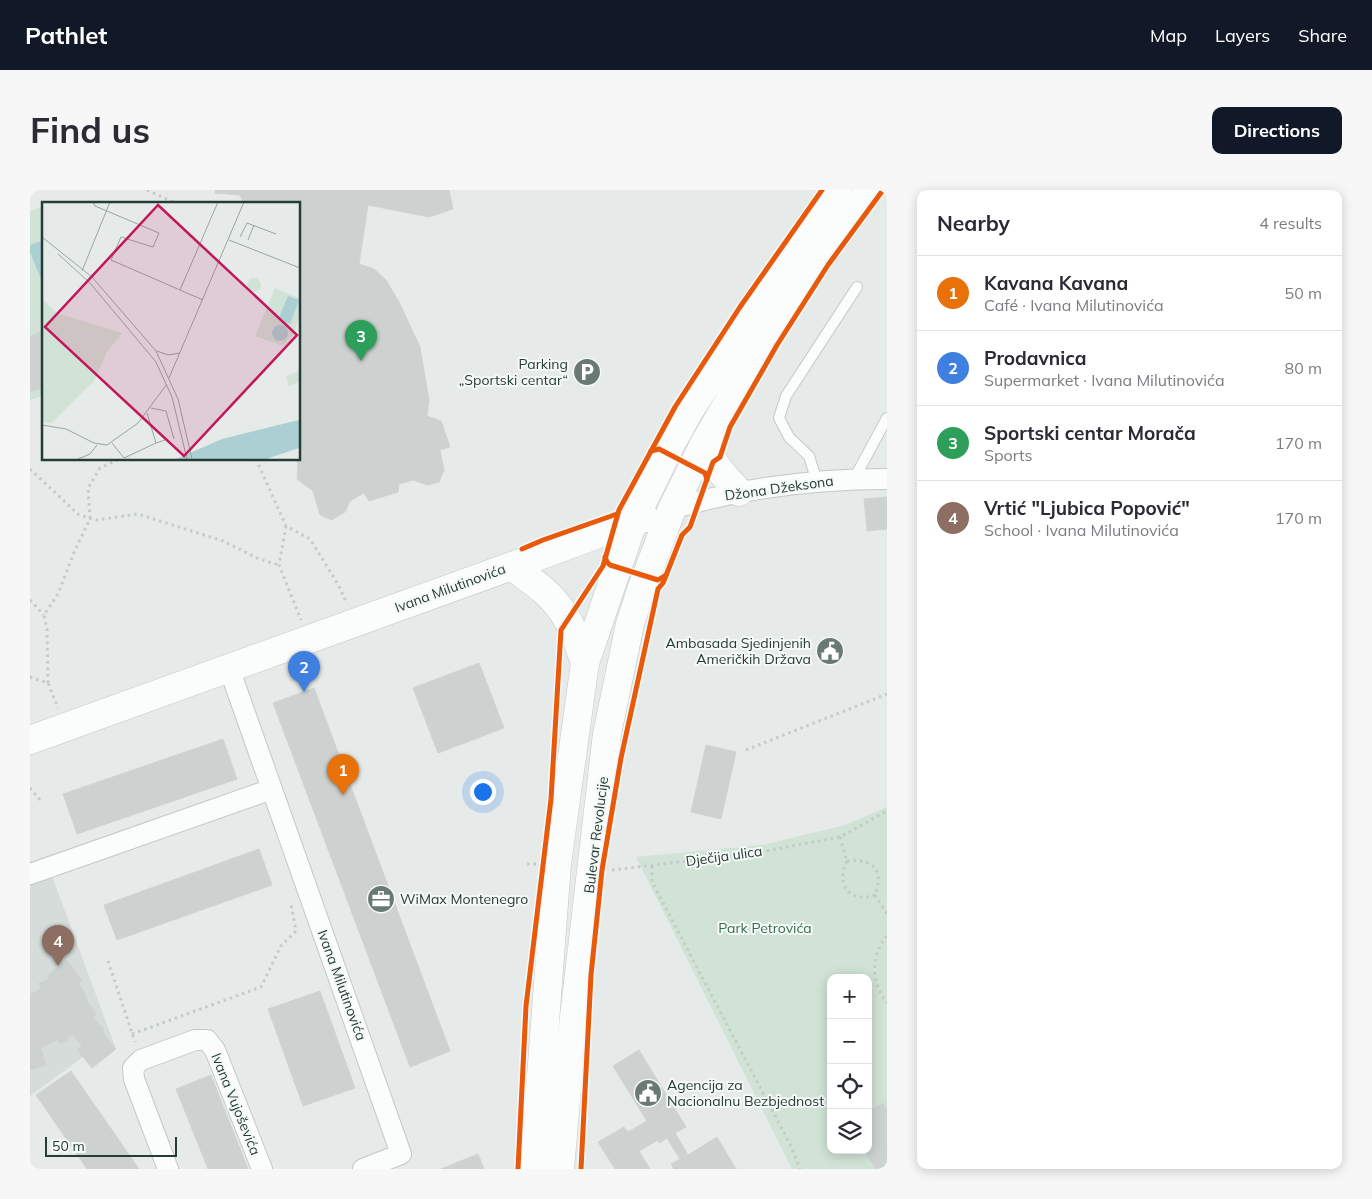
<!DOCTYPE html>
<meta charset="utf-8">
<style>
body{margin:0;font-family:Mulish,sans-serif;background:#f7f7f7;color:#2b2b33}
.controls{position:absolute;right:15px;bottom:15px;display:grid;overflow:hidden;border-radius:10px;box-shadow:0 2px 12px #0003}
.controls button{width:45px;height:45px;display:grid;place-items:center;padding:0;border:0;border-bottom:1px solid #e1e1e2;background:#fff;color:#2b2b33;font:25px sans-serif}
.scale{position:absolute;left:15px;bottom:12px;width:132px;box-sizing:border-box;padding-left:5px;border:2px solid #263c36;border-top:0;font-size:14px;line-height:18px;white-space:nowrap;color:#263c36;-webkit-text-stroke:4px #f5f9f7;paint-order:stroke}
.you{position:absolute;left:452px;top:601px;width:18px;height:18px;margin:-12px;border:4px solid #fff;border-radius:50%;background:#1a73e8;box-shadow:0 0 0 8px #1a73e833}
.badge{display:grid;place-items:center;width:32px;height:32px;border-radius:50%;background:#111827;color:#fff;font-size:16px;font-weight:700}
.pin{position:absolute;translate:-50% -41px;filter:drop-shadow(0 1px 2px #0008)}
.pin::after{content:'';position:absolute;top:26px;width:18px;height:15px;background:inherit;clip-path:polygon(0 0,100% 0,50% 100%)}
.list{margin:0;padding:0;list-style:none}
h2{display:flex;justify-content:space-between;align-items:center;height:65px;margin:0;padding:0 20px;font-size:21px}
h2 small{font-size:16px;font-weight:400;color:#7c7c81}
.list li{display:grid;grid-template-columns:32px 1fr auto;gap:15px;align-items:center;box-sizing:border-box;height:75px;padding:0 20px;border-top:1px solid #e1e1e2}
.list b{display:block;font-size:19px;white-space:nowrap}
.list p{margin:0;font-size:16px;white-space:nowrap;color:#7c7c81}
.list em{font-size:16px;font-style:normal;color:#7c7c81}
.icon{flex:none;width:28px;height:28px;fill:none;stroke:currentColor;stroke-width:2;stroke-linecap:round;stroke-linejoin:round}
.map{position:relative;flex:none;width:857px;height:979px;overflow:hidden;border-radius:10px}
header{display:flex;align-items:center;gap:30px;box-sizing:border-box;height:70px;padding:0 25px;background:#111827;color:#fff}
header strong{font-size:24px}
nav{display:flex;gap:28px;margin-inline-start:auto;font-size:18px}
.intro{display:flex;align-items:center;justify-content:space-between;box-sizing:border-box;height:120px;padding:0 30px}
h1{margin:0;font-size:35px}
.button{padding:12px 22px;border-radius:10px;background:#111827;color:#fff;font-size:18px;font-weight:700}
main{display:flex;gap:30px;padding:0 30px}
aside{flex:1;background:#fff;border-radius:10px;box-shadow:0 2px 12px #0003}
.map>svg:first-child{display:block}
.built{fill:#d5dcd9}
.green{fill:#d1e2d6;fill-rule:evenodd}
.water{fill:#accfd3}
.building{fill:#cdd2d0;stroke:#cfd4d2}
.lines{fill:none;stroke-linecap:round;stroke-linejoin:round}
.lane-casing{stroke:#c3c8c6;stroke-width:12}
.street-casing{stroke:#c3c8c6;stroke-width:22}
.secondary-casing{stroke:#c2c8c6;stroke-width:29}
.path{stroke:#c3cac7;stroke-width:3;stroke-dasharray:2.5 4;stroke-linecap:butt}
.lane{stroke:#fbfcfc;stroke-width:10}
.street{stroke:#fbfcfc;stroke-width:20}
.secondary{stroke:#fbfcfc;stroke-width:28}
.cycleway-casing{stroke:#f5f9f7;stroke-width:8}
.cycleway{stroke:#e8590c;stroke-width:5}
.labels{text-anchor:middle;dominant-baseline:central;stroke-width:4;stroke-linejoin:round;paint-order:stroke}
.poi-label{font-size:14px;fill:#263c36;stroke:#f5f9f7;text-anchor:end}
.street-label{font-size:14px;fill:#263c36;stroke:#f5f9f7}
.park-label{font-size:14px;fill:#356e4a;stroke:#f5f9f7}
.inset-road{fill:none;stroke:#99a5a1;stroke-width:1}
.view{fill:#c2185b;fill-opacity:0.15;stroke:#c2185b;stroke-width:2.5}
.inset-edge{fill:none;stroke:#263c36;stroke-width:2.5}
</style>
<header>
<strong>Pathlet</strong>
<nav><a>Map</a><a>Layers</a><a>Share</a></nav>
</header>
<div class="intro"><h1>Find us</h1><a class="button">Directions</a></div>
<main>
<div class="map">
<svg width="857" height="979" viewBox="0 0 857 979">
<rect width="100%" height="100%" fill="#e6ebe9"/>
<polygon class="built" points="22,686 86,859 62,878 53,867 0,906 0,694"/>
<g class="green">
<polygon points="14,16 14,205 0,210 0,21"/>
<path d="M857,617V979H762L606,667L732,655L815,635ZM801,788H838V960H801Z"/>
</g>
<polygon class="water" points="14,50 14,97 0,62 0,55"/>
<g class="building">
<polygon points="186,0 419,0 423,19 399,27 338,15 329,74 344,79 356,90 369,112 390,157 399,210 397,226 411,231 420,257 410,260 414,280 409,292 397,295 383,290 369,294 368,302 339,311 334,303 320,311 315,322 302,330 290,325 283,301 267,289 268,273 264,269 269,269 269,14 214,14 210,5 185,3"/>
<polygon points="14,141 14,197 0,202 0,146"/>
<polygon points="857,307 857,339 837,341 834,309"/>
<polygon points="449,473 474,538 408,563 383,498"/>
<polygon points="284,498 420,861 380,877 243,513"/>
<polygon points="193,549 207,589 47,644 33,604"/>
<polygon points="676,555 706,562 691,629 661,622"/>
<polygon points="229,659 242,695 87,750 74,715"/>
<polygon points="37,770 52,791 49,794 57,807 55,808 66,824 63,827 74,840 72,842 86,859 62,878 47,860 52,856 43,845 37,848 38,850 30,854 28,850 11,858 16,875 0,880 0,804 11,799 9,793 20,789 17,786"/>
<polygon points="290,801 325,898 273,916 238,819"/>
<polygon points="609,860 656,937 645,943 658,965 687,947 706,979 644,979 641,974 650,969 637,948 629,953 628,950 609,961 620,979 585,979 568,952 594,937 598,942 617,931 583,876"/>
<polygon points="41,881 109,979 57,979 6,905"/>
<polygon points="181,885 218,979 178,979 146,899"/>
<polygon points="853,913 857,920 857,979 846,979 834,960 838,960 838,922"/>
<polygon points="448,964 454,979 411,979"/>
</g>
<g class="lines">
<g class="lane-casing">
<g id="lane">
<polyline points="824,289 857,228"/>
<polyline points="787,292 779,266 759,247 749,228 756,206 827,97"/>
</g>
</g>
<g class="street-casing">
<g id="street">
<path d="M642,319C711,298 785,289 857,289"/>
<polyline points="199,478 371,964 333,979"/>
<polyline points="0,684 242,599"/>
<polyline points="138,979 104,889 103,878 111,870 165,850 177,850 185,860 232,979"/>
</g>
</g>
<g class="secondary-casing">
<g id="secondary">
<path d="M674,254C682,273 695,287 709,302"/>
<path d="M482,376C498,389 517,400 529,417C542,433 548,454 555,473"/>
<polyline points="0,550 482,376 571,343 615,328"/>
<polyline points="504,979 527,674 555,473 603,332 640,256 658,223 732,108 785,30 807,0"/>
<polyline points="530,979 542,844 577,544 600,434 611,400 642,319 674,254 742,136 839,0"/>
</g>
</g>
<g class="path">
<polyline points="117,0 147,14"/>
<polyline points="226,269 256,336 280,349 309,396 317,414"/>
<polyline points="0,279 49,325 66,330 108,324 193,351 229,369 249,375"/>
<polyline points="256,336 249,375 271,430"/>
<polyline points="0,410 14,425"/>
<polyline points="0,487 18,493 28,518"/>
<polyline points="18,493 17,439 14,425 28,404 45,360 60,329 58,298 70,278 89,269"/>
<polyline points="716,560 857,504"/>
<polyline points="0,598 10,610"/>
<polyline points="810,647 817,671"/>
<path d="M817,671C805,694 820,714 845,705"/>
<path d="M817,671C842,667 855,681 845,705"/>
<polyline points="497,674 506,674"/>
<polyline points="622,676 622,692 762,958 770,979"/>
<polyline points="582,680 725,663 810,647 857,621"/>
<polyline points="845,705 857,724"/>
<path d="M857,746C840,766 841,792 857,813"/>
<polyline points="78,771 105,852"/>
<polyline points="102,844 231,797 251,756 266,741 261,714"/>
</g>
<use href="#lane" class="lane"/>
<use href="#street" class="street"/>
<use href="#secondary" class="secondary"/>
<g class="cycleway-casing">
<g id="cycleway">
<polyline points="621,261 629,259 675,283 677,290"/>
<polyline points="492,359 513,350 587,324"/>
<polyline points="575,367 577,372 580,375 628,390 636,385"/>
<polyline points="488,979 496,816 521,609 531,440 573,376 589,320 645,217 710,117 792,0"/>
<polyline points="551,979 561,785 572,680 591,568 628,399 633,393 652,345 660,337 683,272 690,267 700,237 747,155 798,75 853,0"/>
</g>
</g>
<use href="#cycleway" class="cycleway"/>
</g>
<defs>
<g id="parking-disc" transform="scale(1.4375)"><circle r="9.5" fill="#697975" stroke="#f5f9f7"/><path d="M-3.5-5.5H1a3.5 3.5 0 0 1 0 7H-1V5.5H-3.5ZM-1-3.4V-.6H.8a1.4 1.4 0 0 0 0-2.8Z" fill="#fff"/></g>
<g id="civic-disc" transform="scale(1.4375)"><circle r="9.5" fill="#697975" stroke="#f5f9f7"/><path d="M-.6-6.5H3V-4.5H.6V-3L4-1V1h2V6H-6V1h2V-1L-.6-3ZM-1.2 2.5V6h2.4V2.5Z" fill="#fff"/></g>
<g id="office-disc" transform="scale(1.4375)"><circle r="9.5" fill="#697975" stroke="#f5f9f7"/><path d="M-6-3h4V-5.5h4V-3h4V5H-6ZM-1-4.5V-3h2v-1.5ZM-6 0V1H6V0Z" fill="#fff"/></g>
</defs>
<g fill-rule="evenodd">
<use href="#parking-disc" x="557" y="182"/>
<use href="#civic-disc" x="800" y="461"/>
<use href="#office-disc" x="351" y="709"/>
<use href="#civic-disc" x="618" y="903"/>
</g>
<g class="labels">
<g class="poi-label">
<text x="538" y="174">Parking<tspan x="538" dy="16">„Sportski centar“</tspan></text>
<text x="781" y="453">Ambasada Sjedinjenih<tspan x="781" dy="16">Američkih Država</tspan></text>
<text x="370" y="709" text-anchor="start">WiMax Montenegro</text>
<text x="637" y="895" text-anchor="start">Agencija za<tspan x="637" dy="16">Nacionalnu Bezbjednost</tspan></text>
</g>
<g class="street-label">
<text transform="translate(749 298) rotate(-8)">Džona Džeksona</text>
<text transform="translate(420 398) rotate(-20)">Ivana Milutinovića</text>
<text transform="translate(566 645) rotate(-83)">Bulevar Revolucije</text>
<text transform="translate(694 666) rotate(-8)">Dječija ulica</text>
<text transform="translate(312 795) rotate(70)">Ivana Milutinovića</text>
<text transform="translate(206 914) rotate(68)">Ivana Vujoševića</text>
</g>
<g class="park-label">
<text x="735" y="738">Park Petrovića</text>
</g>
</g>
<g transform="translate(12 12)">
<rect width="258" height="258" fill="#e6ebe9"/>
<path d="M205 83a7 7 0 1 1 14 0a7 7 0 1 1-14 0ZM233,86L257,96V116L251,133L241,144L213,134ZM0,97L15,111L80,131L65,150L52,179L10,221L0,220ZM257,169V180L247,184L244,174Z" fill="#d1e2d6"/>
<path d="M246,94L257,98L248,122L236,118ZM230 131a8 8 0 1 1 16 0a8 8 0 1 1-16 0ZM257,218V246L224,257H134L180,237Z" fill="#accfd3"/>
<path class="inset-road" d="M51,0L53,4L117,31L111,45L79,35L69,58L161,98M0,35L50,75L114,149L136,197L150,257M198,35L205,21L234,32M187,38L258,66M206,38L212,23M16,52L48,81L114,160L130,195L145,257M40,69L68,0M138,88L176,0M115,149L126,153L138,151M127,176L202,0M109,206L124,209L132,237M105,211L114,241L123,238M0,223L24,227L52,241L65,243L96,221L125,182M70,241L82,256L114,241M36,257L48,252L55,243"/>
<path class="view" d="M116,3L255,133L142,254L3,125Z"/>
<rect width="258" height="258" class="inset-edge"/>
</g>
</svg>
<div class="controls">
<button>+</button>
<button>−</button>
<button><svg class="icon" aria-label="locate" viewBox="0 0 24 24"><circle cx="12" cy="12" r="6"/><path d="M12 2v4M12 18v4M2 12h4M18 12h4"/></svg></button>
<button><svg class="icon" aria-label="layers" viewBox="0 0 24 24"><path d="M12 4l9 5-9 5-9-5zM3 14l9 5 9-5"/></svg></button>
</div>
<div class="scale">50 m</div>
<div class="you"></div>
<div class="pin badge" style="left:313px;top:605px;background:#e8710a">1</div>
<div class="pin badge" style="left:274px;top:502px;background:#3f7fe0">2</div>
<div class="pin badge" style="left:331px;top:171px;background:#2e9e5b">3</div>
<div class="pin badge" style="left:28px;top:776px;background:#8d6e63">4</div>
</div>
<aside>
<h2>Nearby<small>4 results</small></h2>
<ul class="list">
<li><span class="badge" style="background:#e8710a">1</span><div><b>Kavana Kavana</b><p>Café · Ivana Milutinovića</p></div><em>50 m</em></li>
<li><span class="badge" style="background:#3f7fe0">2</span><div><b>Prodavnica</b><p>Supermarket · Ivana Milutinovića</p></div><em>80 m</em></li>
<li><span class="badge" style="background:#2e9e5b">3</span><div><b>Sportski centar Morača</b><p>Sports</p></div><em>170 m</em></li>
<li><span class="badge" style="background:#8d6e63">4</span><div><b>Vrtić &quot;Ljubica Popović&quot;</b><p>School · Ivana Milutinovića</p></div><em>170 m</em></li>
</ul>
</aside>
</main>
